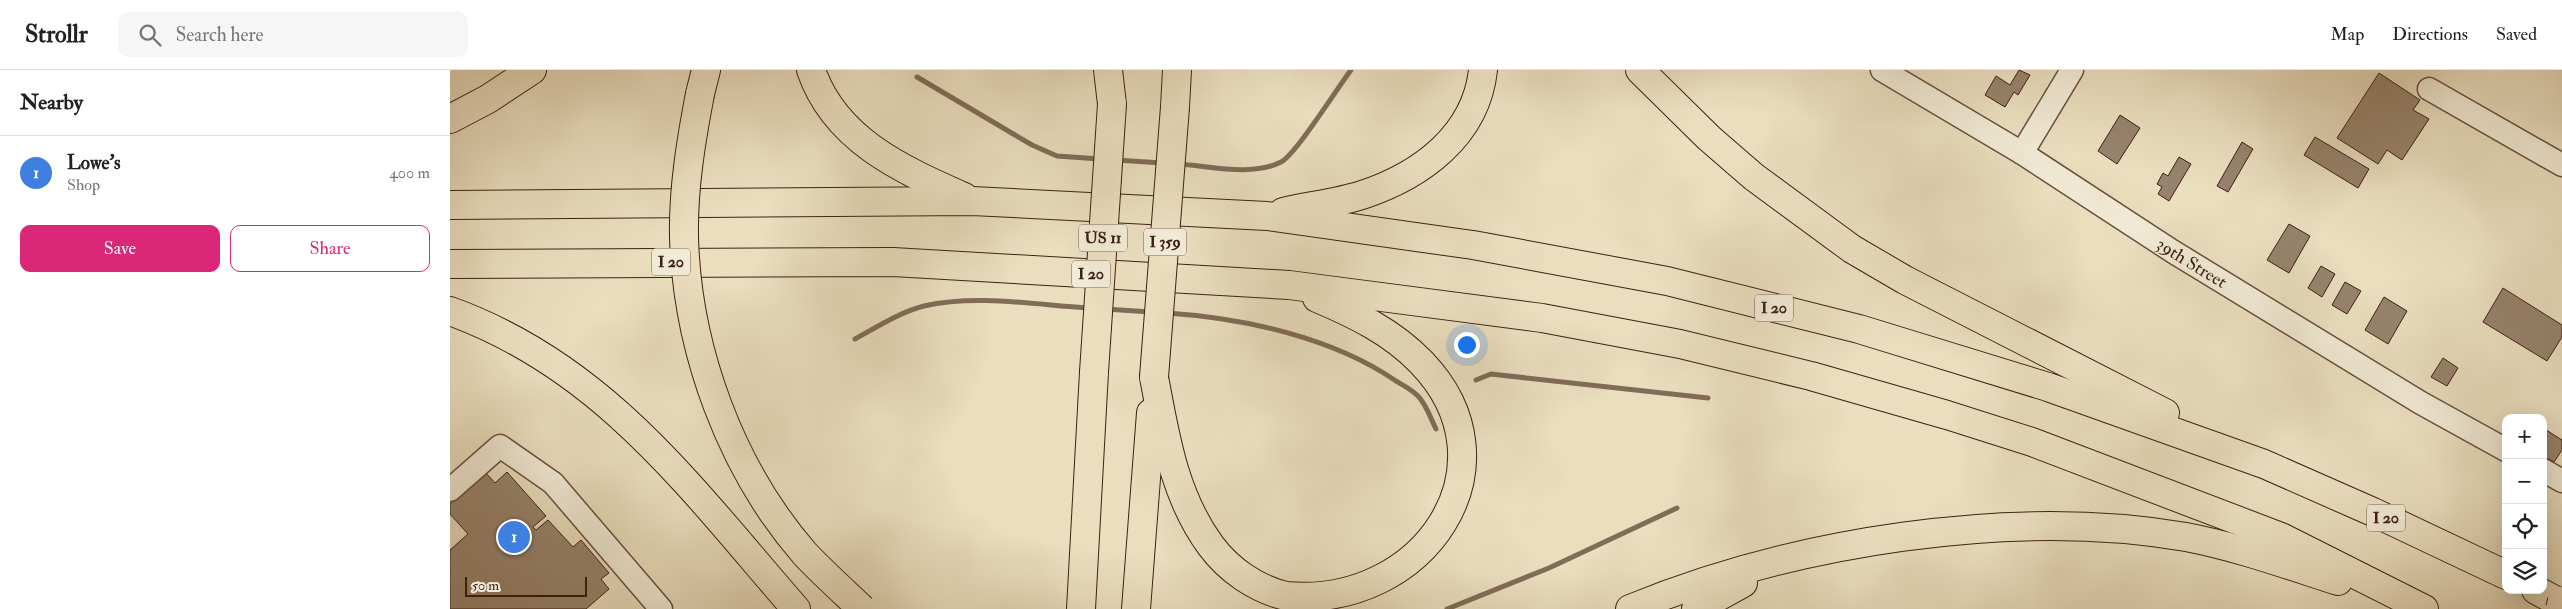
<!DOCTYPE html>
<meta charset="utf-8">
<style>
body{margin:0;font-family:"IM FELL Double Pica",serif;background:#f6f6f6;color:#202124}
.controls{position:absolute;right:15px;bottom:15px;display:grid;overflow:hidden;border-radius:10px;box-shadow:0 5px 20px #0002}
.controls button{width:45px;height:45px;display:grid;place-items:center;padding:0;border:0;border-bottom:1px solid #e0e0e0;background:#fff;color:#202124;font:25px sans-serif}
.scale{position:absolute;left:15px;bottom:12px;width:122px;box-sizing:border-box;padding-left:5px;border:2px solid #3d2114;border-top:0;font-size:14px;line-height:18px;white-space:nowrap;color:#3d2114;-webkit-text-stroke:4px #f1ead5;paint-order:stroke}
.you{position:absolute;left:1016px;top:274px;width:18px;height:18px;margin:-12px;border:4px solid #fff;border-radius:50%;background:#1a73e8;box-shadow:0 0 0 8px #1a73e833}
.badge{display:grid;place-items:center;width:32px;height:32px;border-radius:50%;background:#db2777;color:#fff;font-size:16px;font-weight:700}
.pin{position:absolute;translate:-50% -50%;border:2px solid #fff;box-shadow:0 1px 5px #0006}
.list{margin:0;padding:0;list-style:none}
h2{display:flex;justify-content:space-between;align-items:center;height:65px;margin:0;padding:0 20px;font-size:21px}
h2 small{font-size:16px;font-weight:400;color:#757577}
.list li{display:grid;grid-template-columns:32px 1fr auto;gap:15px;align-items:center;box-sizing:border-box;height:75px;padding:0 20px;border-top:1px solid #e0e0e0}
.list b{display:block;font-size:19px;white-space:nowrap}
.list p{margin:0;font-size:16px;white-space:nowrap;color:#757577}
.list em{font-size:16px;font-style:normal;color:#757577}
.actions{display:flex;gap:10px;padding:15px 20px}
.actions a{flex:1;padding:11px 0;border:1px solid #db2777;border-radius:10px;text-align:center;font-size:18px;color:#db2777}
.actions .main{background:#db2777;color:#fff}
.icon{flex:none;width:28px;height:28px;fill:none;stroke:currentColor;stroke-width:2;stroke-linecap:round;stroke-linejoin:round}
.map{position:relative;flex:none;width:2112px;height:539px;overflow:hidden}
header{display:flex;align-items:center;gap:30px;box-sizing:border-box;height:70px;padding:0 25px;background:#fff;border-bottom:1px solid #e0e0e0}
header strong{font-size:24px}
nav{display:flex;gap:28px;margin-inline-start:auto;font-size:18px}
.search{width:350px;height:45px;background:#f6f6f6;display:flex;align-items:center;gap:12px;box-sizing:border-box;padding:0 18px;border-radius:10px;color:#757577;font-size:19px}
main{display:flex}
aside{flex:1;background:#fff}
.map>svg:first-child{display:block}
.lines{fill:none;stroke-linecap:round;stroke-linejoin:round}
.stream{stroke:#816c58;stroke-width:5}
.building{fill:#97836d;stroke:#3d2114}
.minor-casing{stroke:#68503f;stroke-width:25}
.highway-casing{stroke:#3d2114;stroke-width:30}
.minor{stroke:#f1ead5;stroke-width:22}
.highway{stroke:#eadebf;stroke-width:28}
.major-bridge-casing{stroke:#3d2114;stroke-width:30;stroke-linecap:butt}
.highway-bridge-casing{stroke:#3d2114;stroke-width:30;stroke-linecap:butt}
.major-bridge{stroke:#eadebf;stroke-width:28}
.highway-bridge{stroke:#eadebf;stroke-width:28}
.labels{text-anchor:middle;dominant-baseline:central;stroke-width:5;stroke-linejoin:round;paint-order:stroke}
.shield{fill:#f1ead5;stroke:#735d4e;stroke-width:1}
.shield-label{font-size:16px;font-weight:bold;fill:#3d2114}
.street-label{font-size:18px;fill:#3d2114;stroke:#f1ead5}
</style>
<header>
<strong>Strollr</strong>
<div class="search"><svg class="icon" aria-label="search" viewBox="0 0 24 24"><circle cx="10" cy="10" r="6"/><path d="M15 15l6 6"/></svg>Search here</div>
<nav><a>Map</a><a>Directions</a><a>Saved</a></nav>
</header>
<main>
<aside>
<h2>Nearby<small></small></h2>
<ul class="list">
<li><span class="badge" style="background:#3f7fe0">1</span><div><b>Lowe's</b><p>Shop</p></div><em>400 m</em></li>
</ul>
<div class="actions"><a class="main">Save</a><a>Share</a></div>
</aside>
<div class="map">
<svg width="2112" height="539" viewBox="0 0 2112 539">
<rect width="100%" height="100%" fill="#eadebf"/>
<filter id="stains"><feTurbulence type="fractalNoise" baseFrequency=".004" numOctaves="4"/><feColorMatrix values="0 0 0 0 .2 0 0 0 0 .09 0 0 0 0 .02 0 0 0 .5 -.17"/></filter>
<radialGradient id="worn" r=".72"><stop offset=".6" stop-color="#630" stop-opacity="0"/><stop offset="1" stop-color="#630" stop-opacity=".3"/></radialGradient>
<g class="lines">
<g class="stream">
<polyline points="467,7 582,75 607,86 650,89"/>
<polyline points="666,90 712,93"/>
<path d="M728,94C760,96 802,107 831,92C846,84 888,17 901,0"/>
<polyline points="655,239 701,242"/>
<path d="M717,243C793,248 882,267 946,311C953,315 962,320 968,326C976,334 981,349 986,359"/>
<path d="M405,269C427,257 450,242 474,236C527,224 586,235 639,238"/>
<polyline points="1026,310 1041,304 1258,328"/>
<polyline points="997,539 1099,498 1227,438"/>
</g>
</g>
<g class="building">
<polygon points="1569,0 1580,5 1568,25 1564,22 1555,37 1535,25 1546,6 1560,15"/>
<polygon points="1929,3 1970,30 1963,40 1979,49 1952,90 1937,80 1928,94 1887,68"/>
<polygon points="1670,45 1690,58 1667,94 1648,81"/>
<polygon points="1865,67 1919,99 1908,118 1854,85"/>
<polygon points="1792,72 1803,79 1778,122 1767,116"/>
<polygon points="1729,87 1741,94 1719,131 1708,124 1712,117 1707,114 1713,103 1718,106"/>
<polygon points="1839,154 1860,166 1839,203 1817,190"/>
<polygon points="1871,196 1885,204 1872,227 1858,218"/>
<polygon points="1895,212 1911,221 1897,244 1882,235"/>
<polygon points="2053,218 2112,255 2112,267 2097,291 2033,252"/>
<polygon points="1934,227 1957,241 1938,274 1915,260"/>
<polygon points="1993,288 2008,298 1997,316 1981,307"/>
<polygon points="2093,358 2112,370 2112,380 2104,392 2093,386"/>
<polygon points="57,402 96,446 83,457 86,460 98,450 123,477 131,470 159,503 151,509 159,519 136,539 0,539 0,480 18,464 0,444 0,434 36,403 45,413"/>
</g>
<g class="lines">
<g class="minor-casing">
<g id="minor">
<path id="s1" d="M1432,0L1572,83L1722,181L1971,333L2056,380"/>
<polyline points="1979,19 2112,95"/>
<polyline points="1572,83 1622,0"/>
<polyline points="2093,400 2112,411"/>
<polyline points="0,420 50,376 103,413 211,539"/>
</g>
</g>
<g class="highway-casing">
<g id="highway">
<path d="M361,0C385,70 451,99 514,127"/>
<polyline points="658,0 662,34"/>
<polyline points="1190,0 1259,68 1304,107 1402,179 1455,210 1715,343"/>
<polyline points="250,24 256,0"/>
<polyline points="725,37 727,0"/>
<polyline points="0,49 38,29 82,0"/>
<polyline points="0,135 522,131 817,146 1023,175 1217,211 1409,259 1598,317 1814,394 1923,442 2056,505"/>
<path d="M833,142C858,136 887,133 912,125C970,106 1026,66 1033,0"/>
<polyline points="0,194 443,192 839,215 1092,248 1230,274 1361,306 1497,345 1582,372 1831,467 1974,539"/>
<path d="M0,241C155,297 242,420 346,539"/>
<path d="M704,307C715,366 724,426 761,476C779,500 806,519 836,526C974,539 1071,395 971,292C942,262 905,244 867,228"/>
<polyline points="2086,520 2112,534"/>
<polyline points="631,539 644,302"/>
<polyline points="686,539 701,343"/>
<path d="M1180,539C1342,472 1562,437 1736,467C1788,477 1838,495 1888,511"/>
<polyline points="1246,539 1293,513"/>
</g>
</g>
<use href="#minor" class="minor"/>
<use href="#highway" class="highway"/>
<g class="major-bridge-casing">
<polyline id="major-bridge" points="2110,539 2112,531"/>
</g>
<g class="highway-bridge-casing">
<g id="highway-bridge">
<path d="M250,24C241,71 233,119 234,167C237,280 281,399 355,484C373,503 393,521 412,539"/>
<polyline points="644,302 662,34"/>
<polyline points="704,307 725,37"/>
</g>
</g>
<use href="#major-bridge" class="major-bridge"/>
<use href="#highway-bridge" class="highway-bridge"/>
</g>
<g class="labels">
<g class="shield">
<rect x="629" y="154.5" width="48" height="27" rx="4"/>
<rect x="694" y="158.5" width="42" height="27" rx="4"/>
<rect x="202" y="178.5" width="38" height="27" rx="4"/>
<rect x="622" y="190.5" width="38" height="27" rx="4"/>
<rect x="1305" y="224.5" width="38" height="27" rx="4"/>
<rect x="1917" y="434.5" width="38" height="27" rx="4"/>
</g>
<g class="shield-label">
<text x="653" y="168">US 11</text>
<text x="715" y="172">I 359</text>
<text x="221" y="192">I 20</text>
<text x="641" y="204">I 20</text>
<text x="1324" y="238">I 20</text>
<text x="1936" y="448">I 20</text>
</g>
<g class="street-label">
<text stroke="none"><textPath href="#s1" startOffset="365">39th Street</textPath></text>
</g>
</g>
<rect width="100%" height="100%" filter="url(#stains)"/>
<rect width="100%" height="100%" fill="url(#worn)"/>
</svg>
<div class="controls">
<button>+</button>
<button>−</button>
<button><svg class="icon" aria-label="locate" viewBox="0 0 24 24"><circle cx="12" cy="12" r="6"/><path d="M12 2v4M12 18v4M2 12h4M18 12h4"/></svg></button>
<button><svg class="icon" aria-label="layers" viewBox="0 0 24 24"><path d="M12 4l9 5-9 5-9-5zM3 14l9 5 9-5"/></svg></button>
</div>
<div class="scale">50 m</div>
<div class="you"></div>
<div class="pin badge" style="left:64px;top:467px;background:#3f7fe0">1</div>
</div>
</main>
